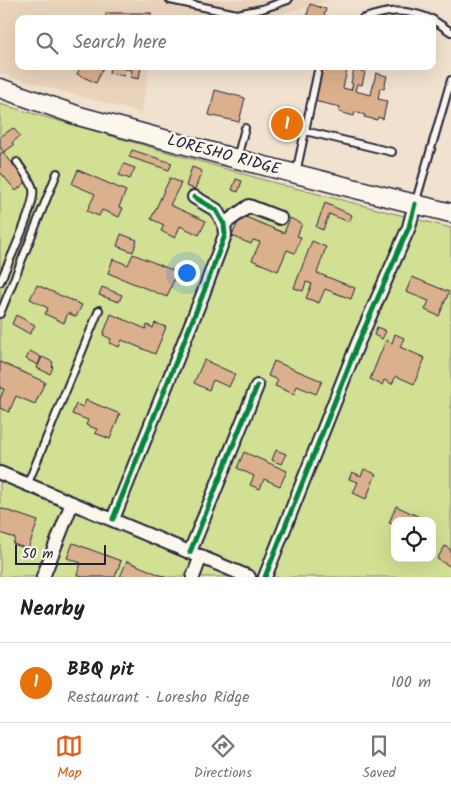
<!DOCTYPE html>
<meta charset="utf-8">
<style>
body{margin:0;font-family:Kalam,sans-serif;background:#f2f2f2;color:#202124}
.controls{position:absolute;right:15px;bottom:15px;display:grid;overflow:hidden;border-radius:10px;box-shadow:0 5px 20px #0002}
.controls button{width:45px;height:45px;display:grid;place-items:center;padding:0;border:0;border-bottom:1px solid #e0e0e0;background:#fff;color:#202124;font:25px sans-serif}
.scale{position:absolute;left:15px;bottom:12px;width:91px;box-sizing:border-box;padding-left:5px;border:2px solid #22223b;border-top:0;font-size:14px;line-height:18px;white-space:nowrap;color:#22223b;-webkit-text-stroke:4px #fbf7ec;paint-order:stroke}
.you{position:absolute;left:186px;top:272px;width:18px;height:18px;margin:-12px;border:4px solid #fff;border-radius:50%;background:#1a73e8;box-shadow:0 0 0 8px #1a73e833}
.badge{display:grid;place-items:center;width:32px;height:32px;border-radius:50%;background:#ea580c;color:#fff;font-size:16px;font-weight:700}
.pin{position:absolute;translate:-50% -50%;border:2px solid #fff;box-shadow:0 1px 5px #0006}
.list{margin:0;padding:0;list-style:none}
h2{display:flex;justify-content:space-between;align-items:center;height:65px;margin:0;padding:0 20px;font-size:21px}
h2 small{font-size:16px;font-weight:400;color:#757577}
.list li{display:grid;grid-template-columns:32px 1fr auto;gap:15px;align-items:center;box-sizing:border-box;height:80px;padding:0 20px;border-top:1px solid #e0e0e0}
.list b{display:block;font-size:19px;white-space:nowrap}
.list p{margin:0;font-size:16px;white-space:nowrap;color:#757577}
.list em{font-size:16px;font-style:normal;color:#757577}
.icon{flex:none;width:28px;height:28px;fill:none;stroke:currentColor;stroke-width:2;stroke-linecap:round;stroke-linejoin:round}
.map{position:relative;flex:none;width:451px;height:577px;overflow:hidden}
.search{position:absolute;background:#fff;box-shadow:0 5px 20px #0002;left:15px;right:15px;top:15px;height:55px;display:flex;align-items:center;gap:12px;box-sizing:border-box;padding:0 18px;border-radius:10px;color:#757577;font-size:19px}
.sheet{height:145px;background:#fff}
nav{display:flex;justify-content:space-around;align-items:center;box-sizing:border-box;height:70px;border-top:1px solid #e0e0e0;background:#fff;font-size:14px;color:#757577}
nav a{display:grid;justify-items:center;gap:2px}
nav .on{color:#ea580c}
.map>svg:first-child{display:block}
.built{fill:#ead3bb}
.green{fill:#d1e093;stroke:#7a8167;fill-rule:evenodd}
.building{fill:#dbb08c;stroke:#22223b}
.lines{fill:none;stroke-linecap:round;stroke-linejoin:round}
.service-casing{stroke:#22223b;stroke-width:10}
.minor-casing{stroke:#22223b;stroke-width:16}
.secondary-casing{stroke:#22223b;stroke-width:21}
.service{stroke:#fbf7ec;stroke-width:6}
.minor{stroke:#fbf7ec;stroke-width:12}
.secondary{stroke:#fbf7ec;stroke-width:18}
.cycleway-casing{stroke:#fbf7ec;stroke-width:8}
.cycleway{stroke:#00873e;stroke-width:5}
.labels{text-anchor:middle;dominant-baseline:central;stroke-width:5;stroke-linejoin:round;paint-order:stroke}
.street-label{font-size:16px;fill:#22223b;stroke:#fbf7ec}
</style>
<div class="map">
<svg width="451" height="577" viewBox="0 0 451 577">
<rect width="100%" height="100%" fill="#f1e2cf"/>
<filter id="ink" filterUnits="userSpaceOnUse"><feTurbulence type="fractalNoise" baseFrequency=".02" numOctaves="2"/><feDisplacementMap in="SourceGraphic" scale="10" xChannelSelector="R" yChannelSelector="G"/><feConvolveMatrix kernelMatrix="1 2 1 2 8 2 1 2 1" color-interpolation-filters="sRGB"/></filter>
<g filter="url(#ink)">
<polygon class="built" points="0,0 331,0 261,19 19,19 19,66 150,66 141,113 0,74"/>
<path class="green" d="M0,104L275,183L451,228V577H0ZM395,521H432V558H395Z"/>
<g class="building">
<polygon points="310,4 326,9 323,19 306,19"/>
<rect x="106" y="13" width="45" height="6"/>
<polygon points="81,66 100,66 103,68 96,83 77,74"/>
<polygon points="107,66 141,66 139,79 130,77 132,70 125,69 124,76 109,73 110,67"/>
<polygon points="322,66 348,66 343,88 351,90 353,84 351,83 354,69 365,72 362,85 357,84 355,91 371,95 376,73 387,76 384,89 380,88 378,99 387,101 383,119 378,117 377,120 364,117 365,115 355,112 354,116 339,112 340,107 314,101"/>
<polygon points="215,90 245,98 239,122 209,115"/>
<polygon points="13,128 20,136 12,143 14,145 4,152 0,147 0,137"/>
<polygon points="132,150 172,163 169,170 129,157"/>
<polygon points="3,152 27,181 16,191 1,173 0,174 0,154"/>
<polygon points="124,164 135,168 130,179 119,175"/>
<polygon points="192,167 202,171 195,189 186,186"/>
<polygon points="78,170 126,191 119,207 123,208 119,217 102,210 99,216 87,211 95,194 72,184"/>
<polygon points="170,178 181,183 170,205 206,221 199,235 180,226 175,238 161,231 164,225 151,219"/>
<polygon points="236,179 242,181 238,192 232,190"/>
<polygon points="325,203 352,215 349,222 329,214 323,230 316,227"/>
<polygon points="241,215 284,233 290,218 302,224 297,236 301,237 295,253 287,250 278,271 252,260 260,242 253,240 251,244 232,236"/>
<polygon points="121,234 137,240 133,252 117,246"/>
<polygon points="312,241 326,247 317,273 355,288 351,299 325,289 319,303 306,298 312,284 306,282 303,291 294,288"/>
<polygon points="133,254 177,272 167,297 108,273 113,259 128,265"/>
<polygon points="412,277 449,292 439,316 425,310 429,301 406,292"/>
<polygon points="37,285 82,305 76,317 68,313 64,323 45,314 48,308 30,299"/>
<polygon points="102,287 122,295 119,302 99,295"/>
<polygon points="111,314 146,329 147,325 153,328 155,323 166,327 155,354 122,340 119,347 109,343 111,339 103,335"/>
<polygon points="16,315 35,325 30,334 12,324"/>
<polygon points="377,327 386,331 382,339 374,335"/>
<polygon points="395,334 404,338 400,347 425,358 414,384 396,376 392,384 384,380 382,385 370,379 386,340 392,343"/>
<polygon points="30,351 41,357 38,365 26,359"/>
<polygon points="42,357 53,362 52,366 53,367 50,374 37,368"/>
<polygon points="204,360 235,374 229,387 213,380 209,390 194,383"/>
<polygon points="274,361 322,381 316,394 297,386 294,394 275,386 278,380 268,376"/>
<polygon points="0,362 45,382 35,404 16,396 9,412 0,408 0,399 4,389 0,388"/>
<polygon points="86,400 120,414 110,439 95,433 97,429 86,425 88,420 72,414 76,404 83,407"/>
<polygon points="276,450 286,454 281,464 272,460"/>
<polygon points="244,452 287,471 280,486 264,479 260,489 250,485 254,476 237,468"/>
<polygon points="364,469 376,474 366,499 353,493 358,482 349,479 352,472 361,476"/>
<polygon points="396,506 428,521 395,521 395,525 389,523"/>
<polygon points="0,508 38,521 28,549 13,544 15,538 0,533"/>
<polygon points="73,543 121,561 115,577 83,577 77,575 81,563 67,558"/>
<polygon points="445,546 451,550 451,567 437,559"/>
<polygon points="127,561 165,577 120,577"/>
</g>
<g class="lines">
<g class="service-casing">
<g id="service">
<polyline points="170,0 237,14 262,9 288,0"/>
<path d="M362,19C388,10 405,8 431,19"/>
<polyline points="432,19 451,32"/>
<polyline points="305,131 392,152"/>
<polyline points="237,158 245,128"/>
<polyline points="296,173 319,66"/>
<polyline points="415,204 451,80"/>
<path d="M0,282C7,265 37,204 33,189C31,180 22,170 17,162"/>
<polyline points="0,314 57,173"/>
<polyline points="28,483 99,310"/>
</g>
</g>
<g class="minor-casing">
<g id="minor">
<polyline points="224,224 249,206 280,218"/>
<polyline points="0,473 249,577"/>
<polyline points="113,519 203,294 225,235 224,224 216,210 194,197"/>
<polyline points="190,552 257,386"/>
<polyline points="43,577 72,503"/>
<polyline points="193,577 201,556"/>
<polyline points="265,577 358,343 409,227 415,204"/>
</g>
</g>
<g class="secondary-casing">
<polyline id="secondary" points="0,88 79,116 237,159 451,213"/>
</g>
<use href="#service" class="service"/>
<use href="#minor" class="minor"/>
<use href="#secondary" class="secondary"/>
<g class="cycleway-casing">
<g id="cycleway">
<polyline points="113,519 203,294 225,235 224,224 216,210 194,197"/>
<polyline points="190,552 257,386"/>
<polyline points="265,577 358,343 409,227 415,204"/>
</g>
</g>
<use href="#cycleway" class="cycleway"/>
</g>
</g>
<g class="labels">
<g class="street-label">
<text transform="translate(224 155) rotate(15)">LORESHO RIDGE</text>
</g>
</g>
</svg>
<div class="controls">
<button><svg class="icon" aria-label="locate" viewBox="0 0 24 24"><circle cx="12" cy="12" r="6"/><path d="M12 2v4M12 18v4M2 12h4M18 12h4"/></svg></button>
</div>
<div class="scale">50 m</div>
<div class="you"></div>
<div class="pin badge" style="left:287px;top:124px;background:#e8710a">1</div>
<div class="search"><svg class="icon" aria-label="search" viewBox="0 0 24 24"><circle cx="10" cy="10" r="6"/><path d="M15 15l6 6"/></svg>Search here</div>
</div>
<section class="sheet">
<h2>Nearby<small></small></h2>
<ul class="list">
<li><span class="badge" style="background:#e8710a">1</span><div><b>BBQ pit</b><p>Restaurant · Loresho Ridge</p></div><em>100 m</em></li>
</ul>
</section>
<nav>
<a class="on"><svg class="icon" aria-label="map" viewBox="0 0 24 24"><path d="M3 6l6-2 6 2 6-2v14l-6 2-6-2-6 2zM9 4v14M15 6v14"/></svg>Map</a>
<a><svg class="icon" aria-label="directions" viewBox="0 0 24 24"><path d="M12 3l9 9-9 9-9-9zM9 14v-3h6M13 9l2 2-2 2"/></svg>Directions</a>
<a><svg class="icon" aria-label="saved" viewBox="0 0 24 24"><path d="M7 4h10v16l-5-4-5 4z"/></svg>Saved</a>
</nav>
